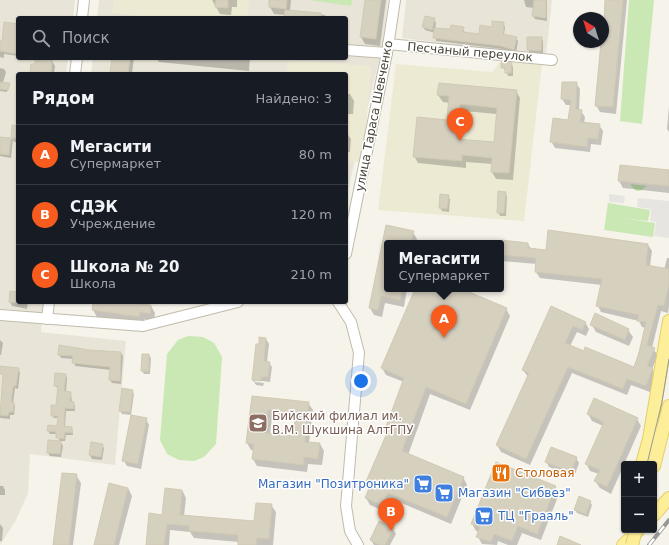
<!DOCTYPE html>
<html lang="ru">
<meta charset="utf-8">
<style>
body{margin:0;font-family:"DejaVu Sans",sans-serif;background:#242831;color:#f1f3f6}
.controls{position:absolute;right:12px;bottom:12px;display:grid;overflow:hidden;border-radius:4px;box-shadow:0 1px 3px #0004}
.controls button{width:36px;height:36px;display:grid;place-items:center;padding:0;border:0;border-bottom:1px solid #363941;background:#171b24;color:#f1f3f6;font:20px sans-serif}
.compass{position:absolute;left:573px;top:12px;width:36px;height:36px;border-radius:50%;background:#171b24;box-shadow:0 1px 3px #0004;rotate:322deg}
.you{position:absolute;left:361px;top:381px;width:14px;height:14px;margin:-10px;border:3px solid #fff;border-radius:50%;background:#1a73e8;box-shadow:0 0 0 6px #1a73e833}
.badge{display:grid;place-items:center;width:26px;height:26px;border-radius:50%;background:#f75c1e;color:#fff;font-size:13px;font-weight:700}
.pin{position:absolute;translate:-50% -33px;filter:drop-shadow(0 1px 2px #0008)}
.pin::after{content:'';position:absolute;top:21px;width:14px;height:12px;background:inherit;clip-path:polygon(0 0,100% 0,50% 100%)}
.popup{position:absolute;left:384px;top:240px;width:120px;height:52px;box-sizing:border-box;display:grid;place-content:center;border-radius:4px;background:#171b24;filter:drop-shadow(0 1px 3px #0005);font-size:13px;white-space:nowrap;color:#9ea1a6}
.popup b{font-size:15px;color:#f1f3f6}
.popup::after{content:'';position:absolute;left:50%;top:100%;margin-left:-8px;border:8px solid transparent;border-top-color:#171b24}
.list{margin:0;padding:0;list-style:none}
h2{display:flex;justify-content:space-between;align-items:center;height:52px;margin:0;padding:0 16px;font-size:17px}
h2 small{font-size:13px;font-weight:400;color:#9ea1a6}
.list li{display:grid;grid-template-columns:26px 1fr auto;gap:12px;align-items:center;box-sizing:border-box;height:60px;padding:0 16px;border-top:1px solid #363941}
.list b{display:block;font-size:15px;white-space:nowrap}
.list p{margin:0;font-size:13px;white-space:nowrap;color:#9ea1a6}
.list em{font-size:13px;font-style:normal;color:#9ea1a6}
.icon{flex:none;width:22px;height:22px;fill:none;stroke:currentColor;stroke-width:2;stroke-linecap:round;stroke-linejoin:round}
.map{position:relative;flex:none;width:669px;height:545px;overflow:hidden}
.search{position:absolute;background:#171b24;box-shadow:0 1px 3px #0004;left:16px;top:16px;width:332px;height:44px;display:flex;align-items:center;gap:10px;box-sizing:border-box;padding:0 14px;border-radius:4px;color:#9ea1a6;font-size:15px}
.panel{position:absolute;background:#171b24;box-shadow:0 1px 3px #0004;left:16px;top:72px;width:332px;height:232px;border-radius:4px}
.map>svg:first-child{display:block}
.residential{fill:#e8e5d8}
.education{fill:#edead4}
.green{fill:#c9e8b3}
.parking{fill:#e6e5e1}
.shadow{fill:#0003;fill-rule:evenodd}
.building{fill:#d6d0bf;stroke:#d1c9b2;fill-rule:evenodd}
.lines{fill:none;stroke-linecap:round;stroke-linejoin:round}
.minor-casing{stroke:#c0bcac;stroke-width:12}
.major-casing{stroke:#e3cf6a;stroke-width:14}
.minor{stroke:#fff;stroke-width:10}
.major{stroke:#fdee9a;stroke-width:12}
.tram{stroke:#989898;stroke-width:1}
.rail-casing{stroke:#989898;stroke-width:4}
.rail{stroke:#fff;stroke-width:2.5;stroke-dasharray:8;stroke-linecap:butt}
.major-bridge-casing{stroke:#e3cf6a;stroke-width:14;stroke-linecap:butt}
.major-bridge{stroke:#fdee9a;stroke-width:12}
.labels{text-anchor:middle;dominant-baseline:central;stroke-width:3;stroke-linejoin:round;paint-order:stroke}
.street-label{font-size:12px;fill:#484438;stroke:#fff}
.education-label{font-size:12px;fill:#785e54;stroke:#fff;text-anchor:start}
.food-label{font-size:12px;fill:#c56008;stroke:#fff;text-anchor:start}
.shop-label{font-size:12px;fill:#366cbe;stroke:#fff;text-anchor:start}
</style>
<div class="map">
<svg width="669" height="545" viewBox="0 0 669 545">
<rect width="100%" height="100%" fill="#f5f3ea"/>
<g class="residential">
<polygon points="0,0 75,0 73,18 18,18 18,58 68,58 66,74 18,74 18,302 43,302 41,332 126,341 115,465 30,454 28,493 16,520 0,545"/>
<polygon points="99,0 388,0 382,48 346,198 346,74 91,74 93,58 346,58 346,18 97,18"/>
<polygon points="406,0 552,0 546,56 402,38"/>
</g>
<g class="education">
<polygon points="114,0 249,0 247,18 159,18 112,13"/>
<polygon points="288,60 371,66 363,162 346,161 346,74 287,74"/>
<polygon points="501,61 542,64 524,221 378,210 396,64 492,72"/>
</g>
<g class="green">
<polygon points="309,0 352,0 351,6"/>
<polygon points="629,0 654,0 642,124 620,121"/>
<polygon points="631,185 631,184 647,186 640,191 636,191"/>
<polygon points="608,203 650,210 648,221 623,218 655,223 653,237 604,230"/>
<polygon points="188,336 203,337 214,343 222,357 216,444 204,457 194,461 179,460 167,454 160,440 167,354 178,340"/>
</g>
<g class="parking">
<polygon points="609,194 625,196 624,203 609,202"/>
<polygon points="638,198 669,201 669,238 654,236 656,222 650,221 651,209 637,207"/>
</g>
<g class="shadow">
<polygon points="212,0 237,0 237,7 232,7 231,15 220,14"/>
<polygon points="270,0 291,0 290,11 325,15 327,18 285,18 285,15 274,14 270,7"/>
<polygon points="366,0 386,0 380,46 365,44 361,37"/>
<polygon points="524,0 547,0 547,21 535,19 533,16 534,8 526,7"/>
<polygon points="606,0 627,0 616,114 600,112 596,105"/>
<polygon points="434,19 436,23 435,29 451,30 463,28 465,33 479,35 503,23 505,27 504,35 516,38 518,41 516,53 503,49 436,41 435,33 425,30 423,27"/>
<polygon points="5,23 18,25 18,56 4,54 4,58 0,57 0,42 3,42"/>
<polygon points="541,38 543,41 543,54 530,53 528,50"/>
<polygon points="113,58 134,58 132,74 111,74"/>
<polygon points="156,58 250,58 249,71 159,62"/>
<polygon points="52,61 55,66 54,74 31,74"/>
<polygon points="511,64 513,67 513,76 508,76 506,71 502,67"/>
<polygon points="0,68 4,69 6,72 3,83 8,87 7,92 0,91"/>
<polygon points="563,83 576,83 580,89 579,110 581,111 585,117 584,123 599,125 603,131 601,145 591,144 590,152 555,148 551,141 569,121 571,105 566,105 562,99"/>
<path d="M516,91L520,98L513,180L496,179L492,172L493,164L466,162V168L418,163L414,156L448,121L450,103L443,102L438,95ZM464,111L497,114L495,143L461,140Z"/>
<polygon points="346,94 350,94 354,101 353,114 346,114"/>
<polygon points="669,106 669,132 667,129"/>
<polygon points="18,127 18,142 14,142 13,140 11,158 0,156 0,138 13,139 12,137"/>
<polygon points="346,132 351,139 350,152 346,152"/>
<polygon points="669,171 669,193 623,188 619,181"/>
<polygon points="505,193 507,196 506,216 500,216 498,212"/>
<polygon points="448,196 450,199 449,212 442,211 440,207"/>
<polygon points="17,206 18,206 18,215 16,212"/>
<polygon points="386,227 413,232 417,239 416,243 387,243 387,289 407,289 404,307 385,303 382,317 374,315 370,308"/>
<polygon points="485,240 528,244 531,249 547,251 648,245 652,251 650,266 664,270 667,258 669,258 669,306 668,313 661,311 652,348 658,355 652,369 656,376 650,392 631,385 627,395 572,373 530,465 501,452 497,445 528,377 523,370 552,307 585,322 589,329 586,336 577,332 570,346 584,353 634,368 646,328 642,327 639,321 601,312 598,306 602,285 540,278 536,272 537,264 501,261 501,243 485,243"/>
<polygon points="18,276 18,302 28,302 27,309 12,306 10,302 16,293"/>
<polygon points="416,289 459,289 506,309 510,316 470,410 430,394 408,455 463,477 467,485 451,524 392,499 386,512 370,505 366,498 369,489 366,484 387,435 385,432 404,382 386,375 382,368"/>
<polygon points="94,302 142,302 144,305 151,306 155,313 154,321 144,319 143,324 97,317 93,310"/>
<polygon points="592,325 628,330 633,337 629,346 596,332"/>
<polygon points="266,339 269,344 267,362 269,363 272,367 270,382 255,380 255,382 264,383 263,386 256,385 253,380 260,345"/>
<polygon points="0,340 3,343 1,355 0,355"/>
<polygon points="89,351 121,353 123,356 121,384 112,383 110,380 111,370 75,366 74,359 61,358 59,354"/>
<polygon points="149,355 151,358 150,374 144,374 142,371"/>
<polygon points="18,369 20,372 18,389 15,388 13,403 15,406 14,415 10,415 10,419 0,418 3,378"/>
<polygon points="66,375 67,378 66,392 71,393 72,402 75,405 75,411 66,411 65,427 72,428 73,435 66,435 65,441 60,441 63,446 61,457 50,456 48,453 60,442 57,434 50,434 48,431 58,427 58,418 54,418 52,415 57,406 59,389 55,386"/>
<polygon points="132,391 134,394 131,415 122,414 120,411"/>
<path d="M253,397L308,403L313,410L309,443L320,444L324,451L322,465L308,464L307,472L257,466L253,459L254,450H251L247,443ZM272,417L296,419L294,437L270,434Z"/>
<polygon points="588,414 637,419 641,426 611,494 600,488 595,481 599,474 590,471 586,463 603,426 592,421"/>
<polygon points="146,419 149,425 141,469 127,466 124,461"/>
<polygon points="92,444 102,445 104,448 102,460 92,459 90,455"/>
<polygon points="576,458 579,463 574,477 549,467 546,461"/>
<polygon points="76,475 81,483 73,545 54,545"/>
<polygon points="0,486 3,486 5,490 5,495 0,495"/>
<polygon points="555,487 559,494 541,540 522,533 517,545 508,545 498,541 497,545 482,544 478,537 479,532 476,531 472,524"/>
<polygon points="128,488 132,496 119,545 95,545"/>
<polygon points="182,490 186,498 184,516 255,522 271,505 276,512 273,545 239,545 239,542 194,538 190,532 170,530 169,545 147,545 163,516"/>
<polygon points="590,502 592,505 588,517 577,513 575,510"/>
<polygon points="0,524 3,528 2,541 0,541"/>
<polygon points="393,529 396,534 390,545 374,545 371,540"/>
</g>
<g class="building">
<polygon points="216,0 228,0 228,8 215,7"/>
<polygon points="269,0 287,0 286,9 269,7"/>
<polygon points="365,0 381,0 376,39 360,37"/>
<polygon points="534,0 546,0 546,18 532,16"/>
<polygon points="605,0 623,0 613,107 595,106 601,42 603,42"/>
<polygon points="285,10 321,13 321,18 284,18"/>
<polygon points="425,16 435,18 432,30 422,27"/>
<polygon points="492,21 504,22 503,34 517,37 514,50 501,46 433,38 434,28 450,29 451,25 464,27 463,32 479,34 480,25 492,27"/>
<polygon points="4,22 18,24 17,54 0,51 0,41 2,41"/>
<polygon points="527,37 542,37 541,51 527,50"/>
<polygon points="35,58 52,60 51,74 30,74 31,64 35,64"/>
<polygon points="112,58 130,58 128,74 110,74"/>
<polygon points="501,62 512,63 511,73 505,73 505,68 501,68"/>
<polygon points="0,82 10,83 8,90 0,89"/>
<polygon points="562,82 577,82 576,109 582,110 580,122 600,124 598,139 588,138 587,147 550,142 553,118 568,120 571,100 561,99"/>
<path d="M439,83L517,90L509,173L491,172L492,158L462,155V161L413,157L417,117L447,120L449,96L437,95ZM460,104L497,108L494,142L457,139Z"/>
<polygon points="12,125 18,126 18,138 11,138"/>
<polygon points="0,137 11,138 9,155 0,154"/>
<polygon points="620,165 669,170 669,186 618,181"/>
<polygon points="498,191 506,192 504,213 497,213"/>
<polygon points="440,194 449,195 447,209 439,208"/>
<polygon points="386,225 414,231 411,243 387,243 387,289 402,289 400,300 381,296 378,310 369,308"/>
<polygon points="548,230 648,244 646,265 669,269 669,284 664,306 658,305 647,345 655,348 647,366 653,368 646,386 627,379 623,389 568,367 526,459 496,445 529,373 522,370 551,306 586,322 582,330 573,326 565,343 584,351 585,347 634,367 639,353 646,322 637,321 639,315 596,306 602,279 535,272 536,258 501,255 501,240 528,243 528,248 546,250"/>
<polygon points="415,289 462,289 507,308 466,404 426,387 402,451 464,477 447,517 388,493 382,505 365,498 370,486 365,484 387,433 384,432 404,378 381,368"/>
<polygon points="10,291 18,292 18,303 9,302"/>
<polygon points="93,302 140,302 140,304 151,305 150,314 140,312 139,317 92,310"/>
<polygon points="595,313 629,329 625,340 590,325"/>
<polygon points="259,337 266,338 264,361 270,362 268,377 261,377 261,381 252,380 256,344 259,344"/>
<polygon points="59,345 89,350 121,352 120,381 109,380 110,367 72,363 73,356 58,355"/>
<polygon points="142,354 149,354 149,371 141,371"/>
<polygon points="0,366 19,368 16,386 14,386 13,388 11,402 14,402 13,412 9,412 8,416 0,415 3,374 0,374"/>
<polygon points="55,373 66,374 64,391 71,392 70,401 74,402 74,409 65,408 64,426 72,427 72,433 65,432 64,439 56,438 56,432 47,431 48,425 57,426 58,416 51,416 51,405 56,405 58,386 54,386"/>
<polygon points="122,388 133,390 130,412 119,411"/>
<path d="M252,396L309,402L305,442L320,443L318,459L304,457V465L252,459L254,444L246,443ZM268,410L296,413L293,436L266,433Z"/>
<polygon points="594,398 638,418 607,487 594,481 600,470 585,464 604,422 587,414"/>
<polygon points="131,415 147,418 138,464 122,461"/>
<polygon points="48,440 61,441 60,454 47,453"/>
<polygon points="91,442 103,444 101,457 89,455"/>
<polygon points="551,447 577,457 571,472 545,462"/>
<polygon points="496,462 556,486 537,534 518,526 512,541 494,534 491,542 476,537 480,527 471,524"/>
<polygon points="62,473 77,474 69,545 53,545"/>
<polygon points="109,483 128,488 114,545 94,545"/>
<polygon points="165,488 182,490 180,515 254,521 256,503 272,504 269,539 257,538 256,545 238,545 238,535 189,531 189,526 167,524 164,545 146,545 149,513 162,515"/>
<polygon points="579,496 591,501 586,514 574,510"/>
<polygon points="379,521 394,528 385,545 380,545 370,540"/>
<polygon points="560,536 581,545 557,545"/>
</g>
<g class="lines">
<g class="minor-casing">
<g id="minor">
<polyline points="82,18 84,0"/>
<polyline points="388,44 552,60"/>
<polyline points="346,50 387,53"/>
<polyline points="75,74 77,58"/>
<polyline points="346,254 387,53 395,0"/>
<polyline points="338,302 351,322 359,353 346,506 350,531 358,545"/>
<polyline points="0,315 143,326 238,302"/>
<polyline points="47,319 49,302"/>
</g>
</g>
<g class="major-casing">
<g id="major">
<polyline points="642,464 649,439 669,321"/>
<polyline points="654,466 669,406"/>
<polyline points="654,515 669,498"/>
<polyline points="623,545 638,531"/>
</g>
</g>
<use href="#minor" class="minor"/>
<use href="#major" class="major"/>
<g class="tram">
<polyline points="647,464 662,402 669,359"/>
<polyline points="628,545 632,530"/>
</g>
<g class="rail-casing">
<polyline id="rail" points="649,545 669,520"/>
</g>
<use href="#rail" class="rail"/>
<g class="major-bridge-casing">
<polyline id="major-bridge" points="632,545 636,530"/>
</g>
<use href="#major-bridge" class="major-bridge"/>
</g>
<defs>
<g id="university-square" transform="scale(1)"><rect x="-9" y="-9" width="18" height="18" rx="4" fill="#8d6e63" stroke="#fff"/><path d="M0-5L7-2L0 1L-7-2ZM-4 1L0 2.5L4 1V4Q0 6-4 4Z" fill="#fff"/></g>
<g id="restaurant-square" transform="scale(1)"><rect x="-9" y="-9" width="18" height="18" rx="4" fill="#e8710a" stroke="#fff"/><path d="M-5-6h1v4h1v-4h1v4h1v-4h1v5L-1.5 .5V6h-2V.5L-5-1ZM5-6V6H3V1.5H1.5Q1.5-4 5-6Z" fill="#fff"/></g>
<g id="supermarket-square" transform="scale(1)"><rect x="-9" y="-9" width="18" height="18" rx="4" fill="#3f7fe0" stroke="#fff"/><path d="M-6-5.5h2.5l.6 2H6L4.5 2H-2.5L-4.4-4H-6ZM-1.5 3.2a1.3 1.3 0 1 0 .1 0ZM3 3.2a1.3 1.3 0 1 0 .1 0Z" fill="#fff"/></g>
</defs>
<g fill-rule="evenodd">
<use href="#university-square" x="258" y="423"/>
<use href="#restaurant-square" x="501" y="473"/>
<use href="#supermarket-square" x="423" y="484"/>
<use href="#supermarket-square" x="444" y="493"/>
<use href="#supermarket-square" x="484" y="516"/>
</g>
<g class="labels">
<g class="street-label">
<text transform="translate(470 52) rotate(5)">Песчаный переулок</text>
<text transform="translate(374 116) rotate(-79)">улица Тараса Шевченко</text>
</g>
<g class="education-label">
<text x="272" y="416">Бийский филиал им.<tspan x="272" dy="14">В.М. Шукшина АлтГПУ</tspan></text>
</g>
<g class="food-label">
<text x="515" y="473">Столовая</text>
</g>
<g class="shop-label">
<text x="409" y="484" text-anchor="end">Магазин "Позитроника"</text>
<text x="458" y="493">Магазин "Сибвез"</text>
<text x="498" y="516">ТЦ "Грааль"</text>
</g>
</g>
</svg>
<div class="controls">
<button>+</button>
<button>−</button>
</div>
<svg class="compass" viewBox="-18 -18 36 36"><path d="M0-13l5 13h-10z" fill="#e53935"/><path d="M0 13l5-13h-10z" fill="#9ea1a6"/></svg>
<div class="you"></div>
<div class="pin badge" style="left:444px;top:338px">A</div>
<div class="popup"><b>Мегасити</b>Супермаркет</div>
<div class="pin badge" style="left:391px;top:531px">B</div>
<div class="pin badge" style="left:460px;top:141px">C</div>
<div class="search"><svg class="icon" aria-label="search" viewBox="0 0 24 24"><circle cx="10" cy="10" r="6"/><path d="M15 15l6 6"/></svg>Поиск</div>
<section class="panel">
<h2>Рядом<small>Найдено: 3</small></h2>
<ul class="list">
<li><span class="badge">A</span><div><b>Мегасити</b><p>Супермаркет</p></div><em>80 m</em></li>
<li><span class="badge">B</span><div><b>СДЭК</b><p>Учреждение</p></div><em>120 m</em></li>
<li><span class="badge">C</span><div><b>Школа № 20</b><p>Школа</p></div><em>210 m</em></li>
</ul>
</section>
</div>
